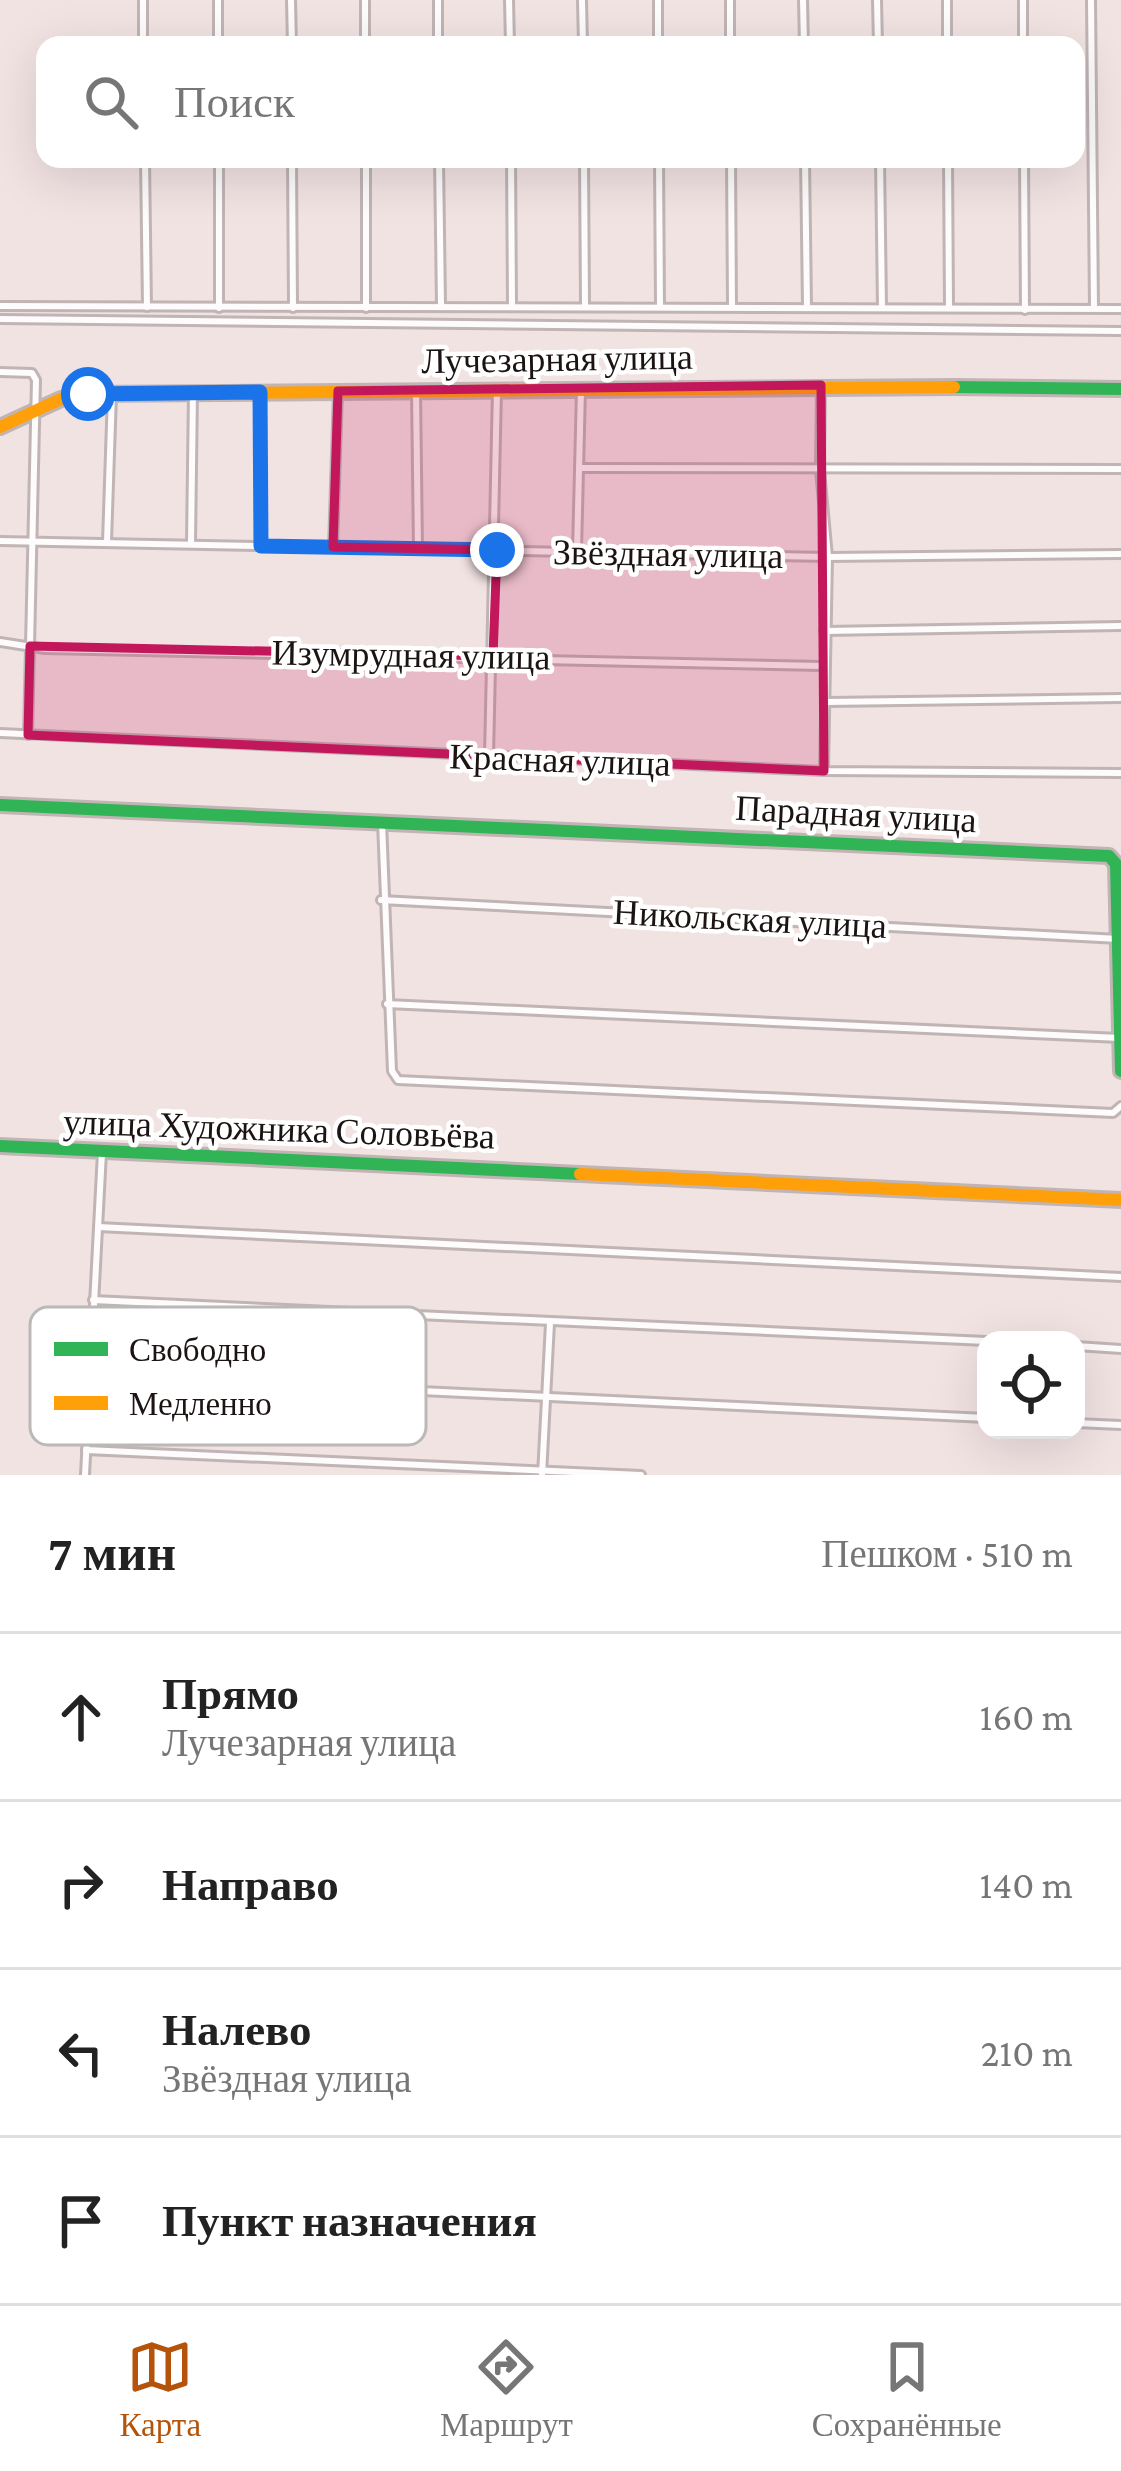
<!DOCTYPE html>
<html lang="ru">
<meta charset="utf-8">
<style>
body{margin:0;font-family:"Crimson Pro",serif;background:#f2f2f2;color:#222}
.controls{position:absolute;right:36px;bottom:36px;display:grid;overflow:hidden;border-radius:24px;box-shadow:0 12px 48px #0002}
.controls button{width:108px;height:108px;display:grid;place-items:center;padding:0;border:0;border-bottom:3px solid #e0e0e0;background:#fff;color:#222;font:60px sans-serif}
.stop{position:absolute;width:36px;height:36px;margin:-27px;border:9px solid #1a73e8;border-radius:50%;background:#fff}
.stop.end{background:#1a73e8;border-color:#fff;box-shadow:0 3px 12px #0008}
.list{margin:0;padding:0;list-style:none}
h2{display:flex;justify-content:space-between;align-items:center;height:156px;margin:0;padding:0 48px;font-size:51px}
h2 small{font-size:39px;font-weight:400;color:#767676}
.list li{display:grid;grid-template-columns:78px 1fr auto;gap:36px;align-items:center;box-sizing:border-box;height:168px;padding:0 48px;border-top:3px solid #e0e0e0}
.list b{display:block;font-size:45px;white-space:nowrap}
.list p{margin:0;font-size:39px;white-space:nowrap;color:#767676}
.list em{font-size:39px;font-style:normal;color:#767676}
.icon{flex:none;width:66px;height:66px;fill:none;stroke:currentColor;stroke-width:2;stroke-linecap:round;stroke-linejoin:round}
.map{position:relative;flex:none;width:1121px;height:1475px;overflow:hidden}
.search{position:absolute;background:#fff;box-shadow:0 12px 48px #0002;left:36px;right:36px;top:36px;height:132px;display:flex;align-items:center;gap:30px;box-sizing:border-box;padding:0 42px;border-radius:24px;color:#767676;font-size:45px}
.sheet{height:828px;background:#fff}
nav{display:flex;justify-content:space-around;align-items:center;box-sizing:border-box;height:168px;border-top:3px solid #e0e0e0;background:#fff;font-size:33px;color:#767676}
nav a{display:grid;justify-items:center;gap:6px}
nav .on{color:#b45309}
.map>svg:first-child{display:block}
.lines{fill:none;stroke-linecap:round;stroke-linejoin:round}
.street-casing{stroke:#c0b4b4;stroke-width:12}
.fast-casing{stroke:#c0b4b4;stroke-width:18}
.slow-casing{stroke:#c0b4b4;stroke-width:18}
.street{stroke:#fdfbfb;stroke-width:6}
.fast{stroke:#30b455;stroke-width:12}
.slow{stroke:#ff9f0a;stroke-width:12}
.route{stroke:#1a73e8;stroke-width:15}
.marked{fill:#c2185b;fill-opacity:0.2;stroke:#c2185b;stroke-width:9;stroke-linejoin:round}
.labels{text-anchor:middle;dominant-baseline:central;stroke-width:9;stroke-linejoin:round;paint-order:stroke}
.street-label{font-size:36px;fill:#1c1313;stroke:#fff}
.key{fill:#fff;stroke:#bbb8b8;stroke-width:3}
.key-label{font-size:33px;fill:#1c1313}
</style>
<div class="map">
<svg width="1121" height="1475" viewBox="0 0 1121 1475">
<rect width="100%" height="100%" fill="#f2e3e3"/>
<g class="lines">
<g class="street-casing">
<g id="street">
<polyline points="143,0 143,45"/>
<polyline points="218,0 218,45"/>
<polyline points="291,0 292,45"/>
<polyline points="365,0 365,45"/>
<polyline points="438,0 438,45"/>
<polyline points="509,0 510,45"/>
<polyline points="582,0 583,45"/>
<polyline points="658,0 658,45"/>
<polyline points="730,0 730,45"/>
<polyline points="803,0 804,45"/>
<polyline points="877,0 878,45"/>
<polyline points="947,0 947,45"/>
<polyline points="1023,0 1023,45"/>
<polyline points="1091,0 1094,308"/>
<polyline points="145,159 147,307"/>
<polyline points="219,159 219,308"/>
<polyline points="292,159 293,308"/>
<polyline points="366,159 366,308"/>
<polyline points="439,159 441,305"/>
<polyline points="511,159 512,305"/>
<polyline points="584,159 585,305"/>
<polyline points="659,159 660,307"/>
<polyline points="731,159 732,307"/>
<polyline points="805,159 807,307"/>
<polyline points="880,159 882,308"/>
<polyline points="948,159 949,308"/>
<polyline points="1024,159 1025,310"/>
<polyline points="0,306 1121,309"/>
<polyline points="0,319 1121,331"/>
<polyline points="0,372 32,373 36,380 28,735"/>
<polyline points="821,385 820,470 828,557 824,771"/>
<polyline points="416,390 418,549"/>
<polyline points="260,394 261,546"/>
<polyline points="581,468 1121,469"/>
<polyline points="0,541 828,557 1121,554"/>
<polyline points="107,542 112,394"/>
<polyline points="191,543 193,392"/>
<polyline points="333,547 338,391"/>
<polyline points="577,551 581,389"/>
<polyline points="824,631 1121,626"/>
<polyline points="0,642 45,649 822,666"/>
<polyline points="826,702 1121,698"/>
<polyline points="0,733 824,771 1121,773"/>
<polyline points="489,757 497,389"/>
<polyline points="382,822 392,1071 398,1080 1113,1113 1121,1106"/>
<polyline points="381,900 1119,939"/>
<polyline points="387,1004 1120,1038"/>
<polyline points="98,1227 1121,1277"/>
<polyline points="93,1300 986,1341"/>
<polyline points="1076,1346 1121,1349"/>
<polyline points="89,1375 986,1418"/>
<polyline points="1076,1423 1121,1425"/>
<polyline points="86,1450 641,1475"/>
<polyline points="85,1475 102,1152"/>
<polyline points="542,1475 550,1323"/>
</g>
</g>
<g class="fast-casing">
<g id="fast">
<polyline points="954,387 1121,389"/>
<polyline points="0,805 1109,856 1116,864 1121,1071"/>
<polyline points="0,1146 580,1174"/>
</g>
</g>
<g class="slow-casing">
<g id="slow">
<polyline points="0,427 61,399 88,394 954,387"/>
<polyline points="580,1174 1121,1200"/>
</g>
</g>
<use href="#street" class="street"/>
<use href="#fast" class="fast"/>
<use href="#slow" class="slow"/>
</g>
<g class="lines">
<polyline class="route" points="88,394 260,392 261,546 497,550"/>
</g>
<path class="marked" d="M821,385L824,771L28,735L30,646L493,656L497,550L333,547L338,391Z"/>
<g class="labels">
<g class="street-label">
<text transform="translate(557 359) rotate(-1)">Лучезарная улица</text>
<text transform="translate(668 554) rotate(1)">Звёздная улица</text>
<text transform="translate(411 655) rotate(1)">Изумрудная улица</text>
<text transform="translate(560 760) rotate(2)">Красная улица</text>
<text transform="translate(856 814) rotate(3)">Парадная улица</text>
<text transform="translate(750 919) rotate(3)">Никольская улица</text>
<text transform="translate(279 1129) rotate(2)">улица Художника Соловьёва</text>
</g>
</g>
<rect x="30" y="1307" width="396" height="138" rx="18" class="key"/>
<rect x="54" y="1342" width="54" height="14" fill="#30b455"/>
<rect x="54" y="1396" width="54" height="14" fill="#ff9f0a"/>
<g class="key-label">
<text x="129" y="1361">Свободно</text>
<text x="129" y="1415">Медленно</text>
</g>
</svg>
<div class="controls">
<button><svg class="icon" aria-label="locate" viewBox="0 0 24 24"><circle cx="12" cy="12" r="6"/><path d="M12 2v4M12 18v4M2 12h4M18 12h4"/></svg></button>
</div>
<div class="stop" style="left:88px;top:394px"></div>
<div class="stop end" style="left:497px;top:550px"></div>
<div class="search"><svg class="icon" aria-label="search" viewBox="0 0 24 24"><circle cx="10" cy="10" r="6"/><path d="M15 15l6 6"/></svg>Поиск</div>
</div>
<section class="sheet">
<h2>7 мин<small>Пешком · 510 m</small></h2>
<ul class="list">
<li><svg class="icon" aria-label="ahead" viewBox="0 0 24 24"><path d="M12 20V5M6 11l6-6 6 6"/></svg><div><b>Прямо</b><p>Лучезарная улица</p></div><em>160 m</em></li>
<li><svg class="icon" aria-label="right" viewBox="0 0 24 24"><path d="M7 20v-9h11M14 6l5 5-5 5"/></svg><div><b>Направо</b></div><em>140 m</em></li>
<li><svg class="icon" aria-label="left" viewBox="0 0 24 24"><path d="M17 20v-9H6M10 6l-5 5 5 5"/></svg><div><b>Налево</b><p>Звёздная улица</p></div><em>210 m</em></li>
<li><svg class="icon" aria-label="arrive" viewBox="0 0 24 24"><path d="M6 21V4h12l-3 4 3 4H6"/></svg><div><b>Пункт назначения</b></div></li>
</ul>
</section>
<nav>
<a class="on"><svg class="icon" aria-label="map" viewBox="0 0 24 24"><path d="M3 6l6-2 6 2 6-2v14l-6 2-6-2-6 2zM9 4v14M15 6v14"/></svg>Карта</a>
<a><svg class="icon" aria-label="directions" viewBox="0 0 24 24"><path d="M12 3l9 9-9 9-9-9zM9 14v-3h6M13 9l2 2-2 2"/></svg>Маршрут</a>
<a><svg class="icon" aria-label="saved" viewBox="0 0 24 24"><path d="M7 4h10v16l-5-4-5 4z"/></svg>Сохранённые</a>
</nav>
